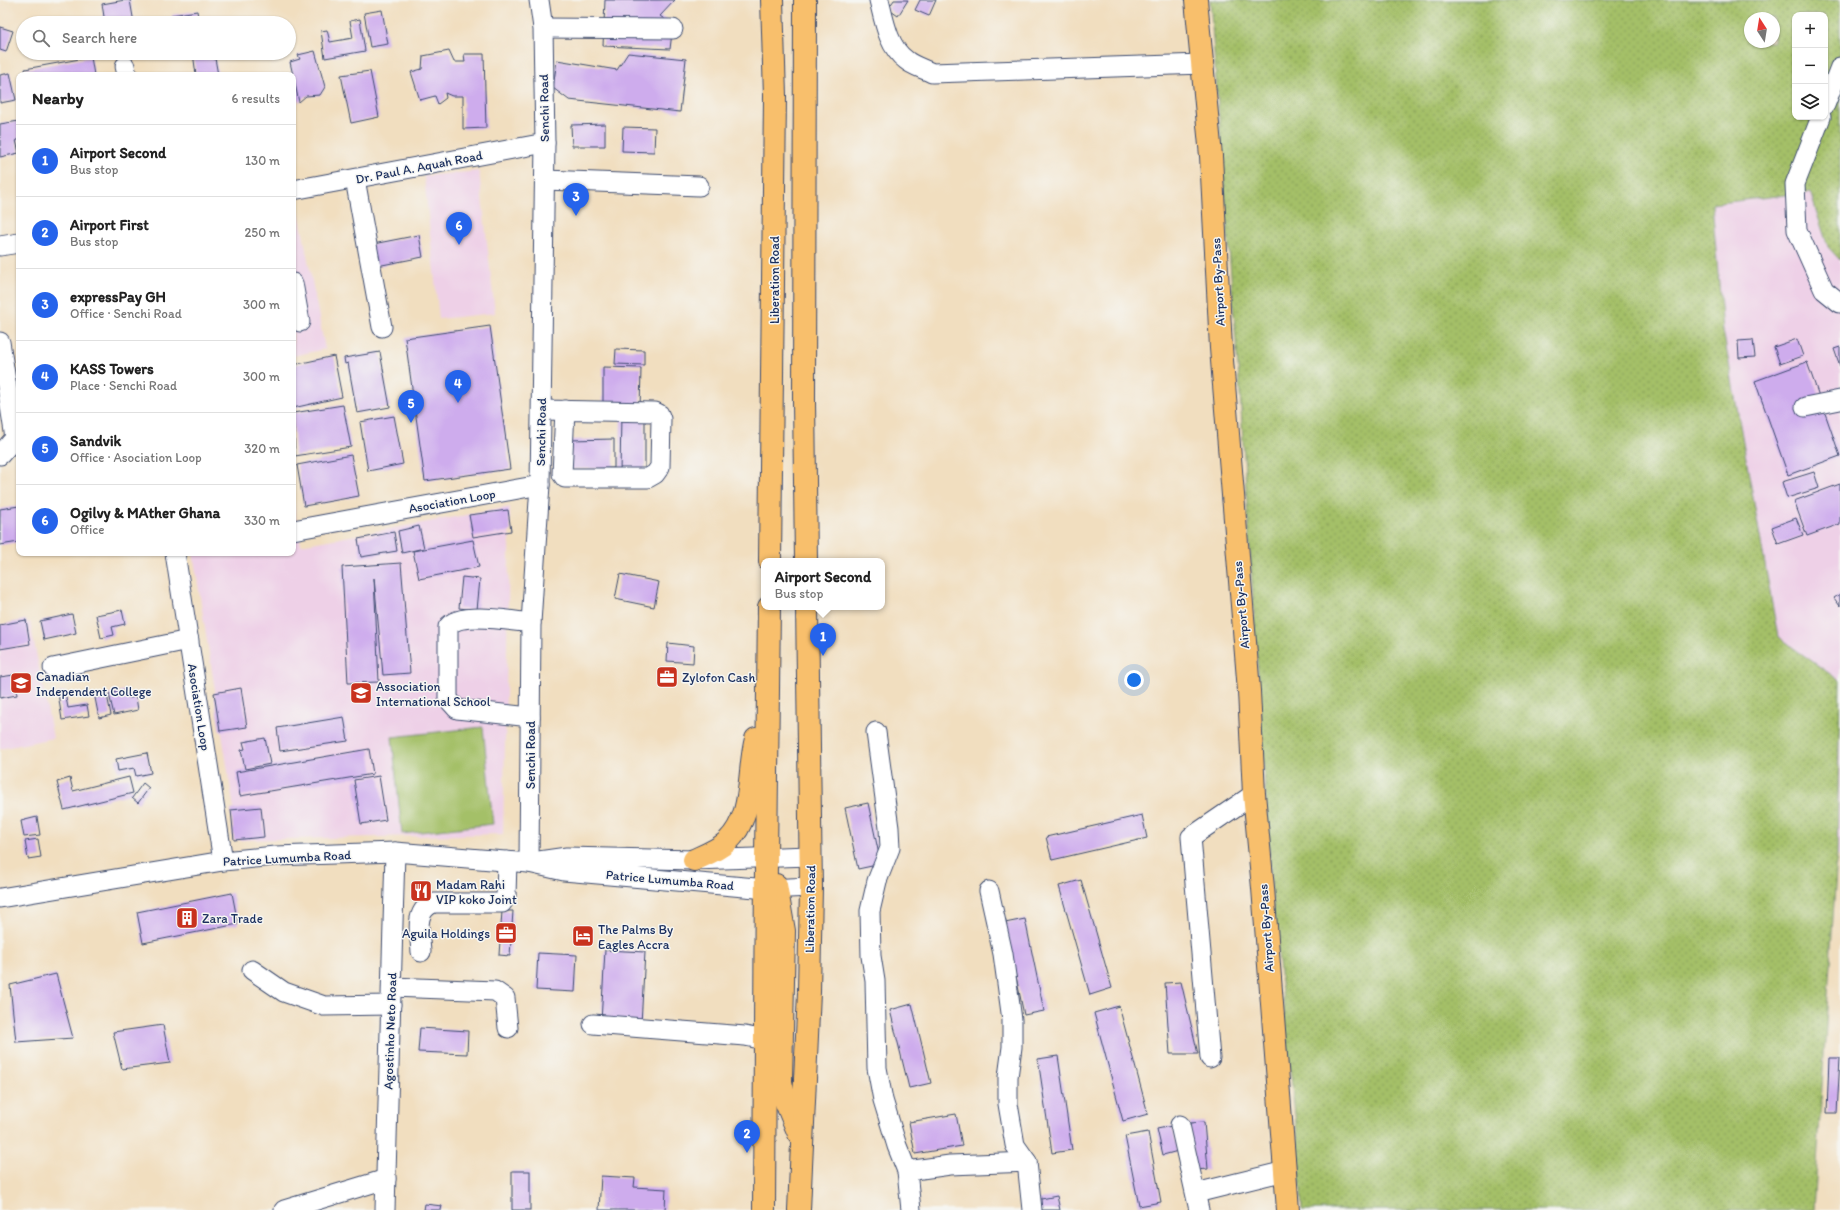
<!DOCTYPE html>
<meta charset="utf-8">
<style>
body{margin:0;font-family:Itim,sans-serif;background:#f2f2f2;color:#222}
.controls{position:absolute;right:12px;top:12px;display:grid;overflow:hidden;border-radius:8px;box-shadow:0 1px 3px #0004}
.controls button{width:36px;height:36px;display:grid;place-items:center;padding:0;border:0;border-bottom:1px solid #e0e0e0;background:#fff;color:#222;font:20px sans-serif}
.compass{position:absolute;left:1744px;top:12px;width:36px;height:36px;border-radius:50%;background:#fff;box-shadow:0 1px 3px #0004;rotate:348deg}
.you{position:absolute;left:1134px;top:680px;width:14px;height:14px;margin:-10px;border:3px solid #fff;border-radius:50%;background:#1a73e8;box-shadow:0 0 0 6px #1a73e833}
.badge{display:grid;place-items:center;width:26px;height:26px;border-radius:50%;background:#2563eb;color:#fff;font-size:13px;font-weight:700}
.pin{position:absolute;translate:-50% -33px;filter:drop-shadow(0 1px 2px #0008)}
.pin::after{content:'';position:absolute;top:21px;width:14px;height:12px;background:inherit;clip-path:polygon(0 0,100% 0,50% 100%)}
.popup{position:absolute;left:761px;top:558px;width:124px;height:52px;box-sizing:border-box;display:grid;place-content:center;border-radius:8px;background:#fff;filter:drop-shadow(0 1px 3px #0005);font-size:13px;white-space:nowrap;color:#767676}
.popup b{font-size:15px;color:#222}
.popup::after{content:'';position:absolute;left:50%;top:100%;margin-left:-8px;border:8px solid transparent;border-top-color:#fff}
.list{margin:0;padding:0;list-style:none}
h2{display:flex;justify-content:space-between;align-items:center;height:52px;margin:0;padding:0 16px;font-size:17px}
h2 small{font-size:13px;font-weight:400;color:#767676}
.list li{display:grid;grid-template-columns:26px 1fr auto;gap:12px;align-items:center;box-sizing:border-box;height:72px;padding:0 16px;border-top:1px solid #e0e0e0}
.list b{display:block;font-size:15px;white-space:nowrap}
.list p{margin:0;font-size:13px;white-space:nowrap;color:#767676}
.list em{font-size:13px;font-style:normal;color:#767676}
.icon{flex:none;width:22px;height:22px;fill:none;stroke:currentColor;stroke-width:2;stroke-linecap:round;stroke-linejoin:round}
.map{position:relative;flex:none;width:1840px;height:1210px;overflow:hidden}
.search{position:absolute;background:#fff;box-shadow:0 1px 3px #0004;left:16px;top:16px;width:280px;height:44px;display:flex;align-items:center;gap:10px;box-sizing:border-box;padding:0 14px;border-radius:22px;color:#767676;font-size:15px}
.panel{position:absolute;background:#fff;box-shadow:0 1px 3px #0004;left:16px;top:72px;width:280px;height:484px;border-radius:8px}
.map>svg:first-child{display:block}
.built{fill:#eed0e7}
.grass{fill:url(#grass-dots);stroke:#607862;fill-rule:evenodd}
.pitch{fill:#a4c067;stroke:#607862}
.building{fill:#ceaced}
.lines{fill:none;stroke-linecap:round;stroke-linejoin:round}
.minor-casing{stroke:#3b496d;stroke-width:21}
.major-casing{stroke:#3b496d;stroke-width:24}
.highway-casing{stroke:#3b496d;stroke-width:24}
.minor{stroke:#fff;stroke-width:19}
.major{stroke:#f8bf6c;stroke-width:22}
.highway{stroke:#f8bf6c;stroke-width:22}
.labels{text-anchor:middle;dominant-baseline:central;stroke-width:3;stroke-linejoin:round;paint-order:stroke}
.street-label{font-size:13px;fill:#1b2f5e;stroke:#f6f6f2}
.poi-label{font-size:13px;fill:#1b2f5e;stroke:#f6f6f2;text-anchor:start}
</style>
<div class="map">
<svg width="1840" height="1210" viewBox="0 0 1840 1210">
<defs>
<pattern id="grass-dots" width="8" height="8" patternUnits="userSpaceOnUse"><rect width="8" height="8" fill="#a4c067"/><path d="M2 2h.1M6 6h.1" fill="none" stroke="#859c58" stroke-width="1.8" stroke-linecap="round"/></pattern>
</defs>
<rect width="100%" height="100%" fill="#f6f6f2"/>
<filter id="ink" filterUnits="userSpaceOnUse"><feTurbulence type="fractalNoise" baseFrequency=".025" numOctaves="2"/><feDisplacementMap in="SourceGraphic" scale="8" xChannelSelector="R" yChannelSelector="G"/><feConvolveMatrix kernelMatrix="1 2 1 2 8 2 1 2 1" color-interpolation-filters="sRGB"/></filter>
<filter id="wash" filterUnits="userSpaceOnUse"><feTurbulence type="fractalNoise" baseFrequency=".012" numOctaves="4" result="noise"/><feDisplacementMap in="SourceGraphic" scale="16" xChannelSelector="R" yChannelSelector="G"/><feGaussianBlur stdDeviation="0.9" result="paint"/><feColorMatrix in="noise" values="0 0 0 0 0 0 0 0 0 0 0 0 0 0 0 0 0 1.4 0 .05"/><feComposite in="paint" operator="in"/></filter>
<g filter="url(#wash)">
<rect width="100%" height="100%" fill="#f1debf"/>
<g class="built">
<polygon points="479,171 495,313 439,319 424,176"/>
<polygon points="1810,192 1828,247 1840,260 1840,857 1837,856 1840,681 1778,637 1723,330 1712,204"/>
<polygon points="299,213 325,349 293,356 293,214"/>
<polygon points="293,501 301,545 510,507 503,834 239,840 193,553 293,553"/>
<polygon points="30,622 53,738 0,749 0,628"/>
</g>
<path class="grass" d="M1210,0H1840V260L1828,247L1810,192L1712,204L1723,330L1778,637L1840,681L1837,856L1814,1210H1302L1297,1133L1272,897L1240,393ZM1795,15H1825V117H1795ZM1750,18H1774V42H1750Z"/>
<polygon class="pitch" points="483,727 493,824 402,834 392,737"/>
<g id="blocks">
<g class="building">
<polygon points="125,0 130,0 134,23 105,23 102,4"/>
<polygon points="605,0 675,0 660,16 673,25 670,49 603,46"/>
<polygon points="894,0 908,0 898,16 888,9"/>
<polygon points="920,0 936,0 929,16 915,10"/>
<polygon points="382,10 388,44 370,47 364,13"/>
<polygon points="197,11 199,23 173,23 172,15"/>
<polygon points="360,19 365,51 325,58 321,31 327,30 330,42 353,38 350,21"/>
<polygon points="0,27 13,31 6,52 0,50"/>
<polygon points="315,51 325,87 320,95 306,96 299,102 290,62 300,59 298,55"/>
<polygon points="449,51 454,62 465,62 464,54 484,54 486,128 463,129 463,96 452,96 445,93 446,98 438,104 435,96 420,100 411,72 422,69 423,56"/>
<polygon points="193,53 214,53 218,75 196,75"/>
<polygon points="628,53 686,59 680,112 569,100 553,88 557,60 617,70"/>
<polygon points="91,57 94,75 26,75 25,69"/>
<polygon points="370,71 379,117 351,123 341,75"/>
<polygon points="10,73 16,100 0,103 0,75"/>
<polygon points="19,121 19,140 16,140 19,153 0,157 0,124"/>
<polygon points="605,124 605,146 572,146 571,125"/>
<polygon points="623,127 655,128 654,152 622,151"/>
<polygon points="419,235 423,257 372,267 368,245"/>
<polygon points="490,326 510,469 425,481 405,338"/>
<polygon points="1797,339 1803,356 1780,364 1774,347"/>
<polygon points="1753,340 1755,357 1739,358 1738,341"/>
<polygon points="1840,347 1840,366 1834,349"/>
<polygon points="616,349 644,350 644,365 615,364"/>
<polygon points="380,352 390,407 357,413 348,363 345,364 344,358"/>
<polygon points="334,356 342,397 293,408 293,365"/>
<polygon points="1807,362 1840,456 1788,475 1755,381"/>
<polygon points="603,367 641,368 640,410 603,410"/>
<polygon points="343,405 351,447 295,456 293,413"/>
<polygon points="621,414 645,414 645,473 620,473"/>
<polygon points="394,416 403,464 368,471 360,422"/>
<polygon points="614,439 614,468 571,469 570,440"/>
<polygon points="351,455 359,496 304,506 297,465"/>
<polygon points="1814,472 1819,488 1787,498 1782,482"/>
<polygon points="1840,484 1840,524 1807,536 1794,501"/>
<polygon points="19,506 19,542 0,545 0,509"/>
<polygon points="508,510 511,531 473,537 469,515"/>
<polygon points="1796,518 1803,535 1778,544 1772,527"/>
<polygon points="419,526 424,548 402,553 398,531"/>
<polygon points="394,532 397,551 361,557 358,539"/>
<polygon points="473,540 479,567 419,579 413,551"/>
<polygon points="401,563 410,673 383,675 374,578 379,682 348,683 342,567"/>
<polygon points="620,574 659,582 654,607 615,599"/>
<polygon points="462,577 480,579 477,610 459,608"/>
<polygon points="1840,594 1840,606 1834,598"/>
<polygon points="122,610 125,624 112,627 114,635 101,638 96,615"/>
<polygon points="72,614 76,633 44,640 40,621"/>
<polygon points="26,620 30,644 0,649 0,625"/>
<polygon points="668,643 694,646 693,663 667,661"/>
<polygon points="14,675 17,695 0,698 0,677"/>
<polygon points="241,688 247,727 220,731 214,693"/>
<polygon points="127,690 129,698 136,697 138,710 114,715 109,694"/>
<polygon points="65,692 68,708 87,705 89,716 62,720 58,693"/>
<polygon points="107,695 111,715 99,718 95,698"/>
<polygon points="344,717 348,741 280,751 277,728"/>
<polygon points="265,738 270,764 245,769 241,750 245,749 243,742"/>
<polygon points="369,749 373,774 240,796 236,772"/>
<polygon points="147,753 151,773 136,776 134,768 118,771 116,759"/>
<polygon points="379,776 386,820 361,824 354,780"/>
<polygon points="129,777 133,793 64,810 57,782 70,778 73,791"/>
<polygon points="143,783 149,788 138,803 132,798"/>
<polygon points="868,803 881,864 858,869 845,808"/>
<polygon points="261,807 264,837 234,840 231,810"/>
<polygon points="1142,815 1147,838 1052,860 1046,837"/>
<polygon points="37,817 40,835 24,837 21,821"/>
<polygon points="38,839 41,857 28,859 25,841"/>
<polygon points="1081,880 1112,988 1090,995 1059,886"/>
<polygon points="232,893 238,924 143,943 137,912"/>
<polygon points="502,911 513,911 510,956 499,955"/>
<polygon points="1025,919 1044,1011 1024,1015 1005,923"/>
<polygon points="605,950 645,952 641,1024 601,1022"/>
<polygon points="538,953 577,955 575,992 536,990"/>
<polygon points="56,974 73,1038 16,1042 10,985"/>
<polygon points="1181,982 1198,1054 1170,1054 1165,983"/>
<polygon points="912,1004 931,1083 909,1088 890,1010"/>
<polygon points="1119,1006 1148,1114 1123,1121 1094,1013"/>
<polygon points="163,1025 170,1063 122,1069 113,1032"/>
<polygon points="420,1028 468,1031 467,1054 418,1052"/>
<polygon points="1058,1056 1072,1150 1052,1153 1038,1059"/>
<polygon points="1829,1058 1840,1058 1837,1113 1827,1113"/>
<polygon points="956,1114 962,1146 915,1154 909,1122"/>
<polygon points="1204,1122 1208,1169 1194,1170 1190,1123"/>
<polygon points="1172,1126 1178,1151 1163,1155 1157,1129"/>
<polygon points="1148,1132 1161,1202 1139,1206 1125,1136"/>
<rect x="512" y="1171" width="18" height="39"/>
<polygon points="601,1176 635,1178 634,1187 666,1189 665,1210 599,1210"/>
<polygon points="1057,1196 1060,1210 1038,1210 1036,1200"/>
<polygon points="425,1204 442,1206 441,1210 424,1210"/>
</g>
</g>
</g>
<g filter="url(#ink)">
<use href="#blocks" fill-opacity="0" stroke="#3b496d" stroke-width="1"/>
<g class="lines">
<g class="minor-casing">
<g id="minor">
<path d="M879,0C884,20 888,47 906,60C913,66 924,69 932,73L1203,64"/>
<polyline points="543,28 673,29"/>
<polyline points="125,66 127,75"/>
<polyline points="1825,105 1840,67"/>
<polyline points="1821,117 1795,184 1797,230 1824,290 1840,303"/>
<polyline points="355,179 382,327"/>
<polyline points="545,180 699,186"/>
<polyline points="293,190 545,143"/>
<polyline points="0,246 19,243"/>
<polyline points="293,283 300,322"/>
<polyline points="0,342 15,438 0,455"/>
<polyline points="1805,407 1840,400"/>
<polyline points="542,410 655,412 659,414 661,419 660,467 655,474 648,478 565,478 562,474 565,410"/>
<polyline points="293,530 540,485"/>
<polyline points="175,553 223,861"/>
<polyline points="53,668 189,640"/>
<path d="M530,717L457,709L448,699V627C459,611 513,621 531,623"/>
<polyline points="876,732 889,828 890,848 877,881 870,911 871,956 875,981 877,1068 883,1100 897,1146 907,1171"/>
<polyline points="539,861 567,857 694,860 811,856"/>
<polyline points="529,863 531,623 540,485 545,143 543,28 539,0"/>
<polyline points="989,891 1003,954 1012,1020 1012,1047 1008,1077 1008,1104 1015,1145 1027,1162"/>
<polyline points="0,898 223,861 275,856 395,852 529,863 564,871 767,889 811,887"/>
<path d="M421,952C420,934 413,910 434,903H502L506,896L507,861"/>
<polyline points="252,970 284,992 324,1006 391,1005"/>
<polyline points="392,987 495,991 505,998 508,1028"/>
<polyline points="593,1024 745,1036 765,1040"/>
<polyline points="1210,1058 1191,837 1254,794"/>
<polyline points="1180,1125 1199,1210"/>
<polyline points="1196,1193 1285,1171"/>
<polyline points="284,1210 386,1179"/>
<polyline points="385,1210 395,852"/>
<polyline points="911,1210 907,1171 950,1165 1027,1162 1032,1210"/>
</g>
</g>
<g class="major-casing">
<polyline id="major" points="1196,0 1211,156 1221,348 1249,691 1254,794 1263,888 1288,1210"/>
</g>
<g class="highway-casing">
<g id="highway">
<polyline points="805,0 804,400 806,561"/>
<polyline points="770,561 775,96 772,0"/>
<path d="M694,860C705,855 718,850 727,842C755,816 747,772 756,739"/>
<polyline points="776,885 784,931 781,1082 785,1100 799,1134"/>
<polyline points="764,1210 766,858 769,607"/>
<polyline points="799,1210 809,992 811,887 807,607"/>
</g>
</g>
<use href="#minor" class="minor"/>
<use href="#major" class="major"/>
<use href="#highway" class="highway"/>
</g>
</g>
<defs>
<g id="office-square" transform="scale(1.15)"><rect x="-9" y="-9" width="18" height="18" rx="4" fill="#c8321e" stroke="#f6f6f2"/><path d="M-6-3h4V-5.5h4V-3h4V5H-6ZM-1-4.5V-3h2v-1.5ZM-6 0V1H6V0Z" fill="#fff"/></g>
<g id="school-square" transform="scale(1.15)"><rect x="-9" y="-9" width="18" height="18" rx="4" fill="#c8321e" stroke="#f6f6f2"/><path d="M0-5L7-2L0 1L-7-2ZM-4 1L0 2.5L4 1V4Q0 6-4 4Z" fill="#fff"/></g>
<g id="restaurant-square" transform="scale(1.15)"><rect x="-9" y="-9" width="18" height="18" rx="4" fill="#c8321e" stroke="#f6f6f2"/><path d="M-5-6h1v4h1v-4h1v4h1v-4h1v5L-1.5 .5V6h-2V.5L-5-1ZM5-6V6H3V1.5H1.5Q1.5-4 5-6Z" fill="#fff"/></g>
<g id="building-square" transform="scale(1.15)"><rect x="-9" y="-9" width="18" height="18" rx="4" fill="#c8321e" stroke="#f6f6f2"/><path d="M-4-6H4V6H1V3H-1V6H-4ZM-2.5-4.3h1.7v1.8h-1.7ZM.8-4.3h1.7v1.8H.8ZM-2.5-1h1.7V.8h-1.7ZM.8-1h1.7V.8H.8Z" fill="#fff"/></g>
<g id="hotel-square" transform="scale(1.15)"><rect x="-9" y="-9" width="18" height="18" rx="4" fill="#c8321e" stroke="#f6f6f2"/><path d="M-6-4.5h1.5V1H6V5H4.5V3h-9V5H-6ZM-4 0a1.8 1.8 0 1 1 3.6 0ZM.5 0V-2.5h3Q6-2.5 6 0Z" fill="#fff"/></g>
</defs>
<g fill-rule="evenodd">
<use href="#office-square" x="667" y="677"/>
<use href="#school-square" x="21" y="683"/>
<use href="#school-square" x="361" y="693"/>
<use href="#restaurant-square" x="421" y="891"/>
<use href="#building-square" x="187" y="918"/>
<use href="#office-square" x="506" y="933"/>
<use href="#hotel-square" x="583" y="936"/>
</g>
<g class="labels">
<g class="street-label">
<text transform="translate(544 108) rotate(-91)">Senchi Road</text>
<text transform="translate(419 167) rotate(-11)">Dr. Paul A. Aquah Road</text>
<text transform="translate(774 280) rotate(-90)">Liberation Road</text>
<text transform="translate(1218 282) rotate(-93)">Airport By-Pass</text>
<text transform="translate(541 432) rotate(-89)">Senchi Road</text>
<text transform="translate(452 501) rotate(-10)">Asociation Loop</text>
<text transform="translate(1241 605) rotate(-95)">Airport By-Pass</text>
<text transform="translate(199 707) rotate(81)">Asociation Loop</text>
<text transform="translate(530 755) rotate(-90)">Senchi Road</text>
<text transform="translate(287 858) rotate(-3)">Patrice Lumumba Road</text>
<text transform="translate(670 880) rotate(5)">Patrice Lumumba Road</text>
<text transform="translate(810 909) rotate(-89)">Liberation Road</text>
<text transform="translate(1266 928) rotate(-94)">Airport By-Pass</text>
<text transform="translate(390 1031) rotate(-88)">Agostinho Neto Road</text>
</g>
<g class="poi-label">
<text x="36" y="676">Canadian<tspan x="36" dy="15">Independent College</tspan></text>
<text x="682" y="677">Zylofon Cash</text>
<text x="376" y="686">Association<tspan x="376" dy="15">International School</tspan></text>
<text x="436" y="884">Madam Rahi<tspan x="436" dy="15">VIP koko Joint</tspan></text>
<text x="202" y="918">Zara Trade</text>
<text x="598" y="929">The Palms By<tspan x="598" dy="15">Eagles Accra</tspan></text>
<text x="490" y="933" text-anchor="end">Aguila Holdings</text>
</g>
</g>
</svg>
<div class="controls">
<button>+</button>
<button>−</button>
<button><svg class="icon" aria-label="layers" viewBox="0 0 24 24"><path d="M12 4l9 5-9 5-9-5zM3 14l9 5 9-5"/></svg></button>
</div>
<svg class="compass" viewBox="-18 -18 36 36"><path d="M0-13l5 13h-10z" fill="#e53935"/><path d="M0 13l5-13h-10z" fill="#767676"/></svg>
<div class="you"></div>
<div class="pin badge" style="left:823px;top:656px">1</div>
<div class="popup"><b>Airport Second</b>Bus stop</div>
<div class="pin badge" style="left:747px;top:1153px">2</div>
<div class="pin badge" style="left:576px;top:216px">3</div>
<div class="pin badge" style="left:458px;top:403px">4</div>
<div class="pin badge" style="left:411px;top:423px">5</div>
<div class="pin badge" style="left:459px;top:245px">6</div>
<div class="search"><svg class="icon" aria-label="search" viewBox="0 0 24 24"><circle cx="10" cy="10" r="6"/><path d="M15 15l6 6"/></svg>Search here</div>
<section class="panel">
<h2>Nearby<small>6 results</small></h2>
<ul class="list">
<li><span class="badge">1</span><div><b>Airport Second</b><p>Bus stop</p></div><em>130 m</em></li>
<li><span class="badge">2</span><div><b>Airport First</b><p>Bus stop</p></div><em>250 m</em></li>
<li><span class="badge">3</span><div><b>expressPay GH</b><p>Office · Senchi Road</p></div><em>300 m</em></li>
<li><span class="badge">4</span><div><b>KASS Towers</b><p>Place · Senchi Road</p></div><em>300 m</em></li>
<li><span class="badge">5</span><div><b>Sandvik</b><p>Office · Asociation Loop</p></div><em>320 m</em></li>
<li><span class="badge">6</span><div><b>Ogilvy &amp; MAther Ghana</b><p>Office</p></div><em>330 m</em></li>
</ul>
</section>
</div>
